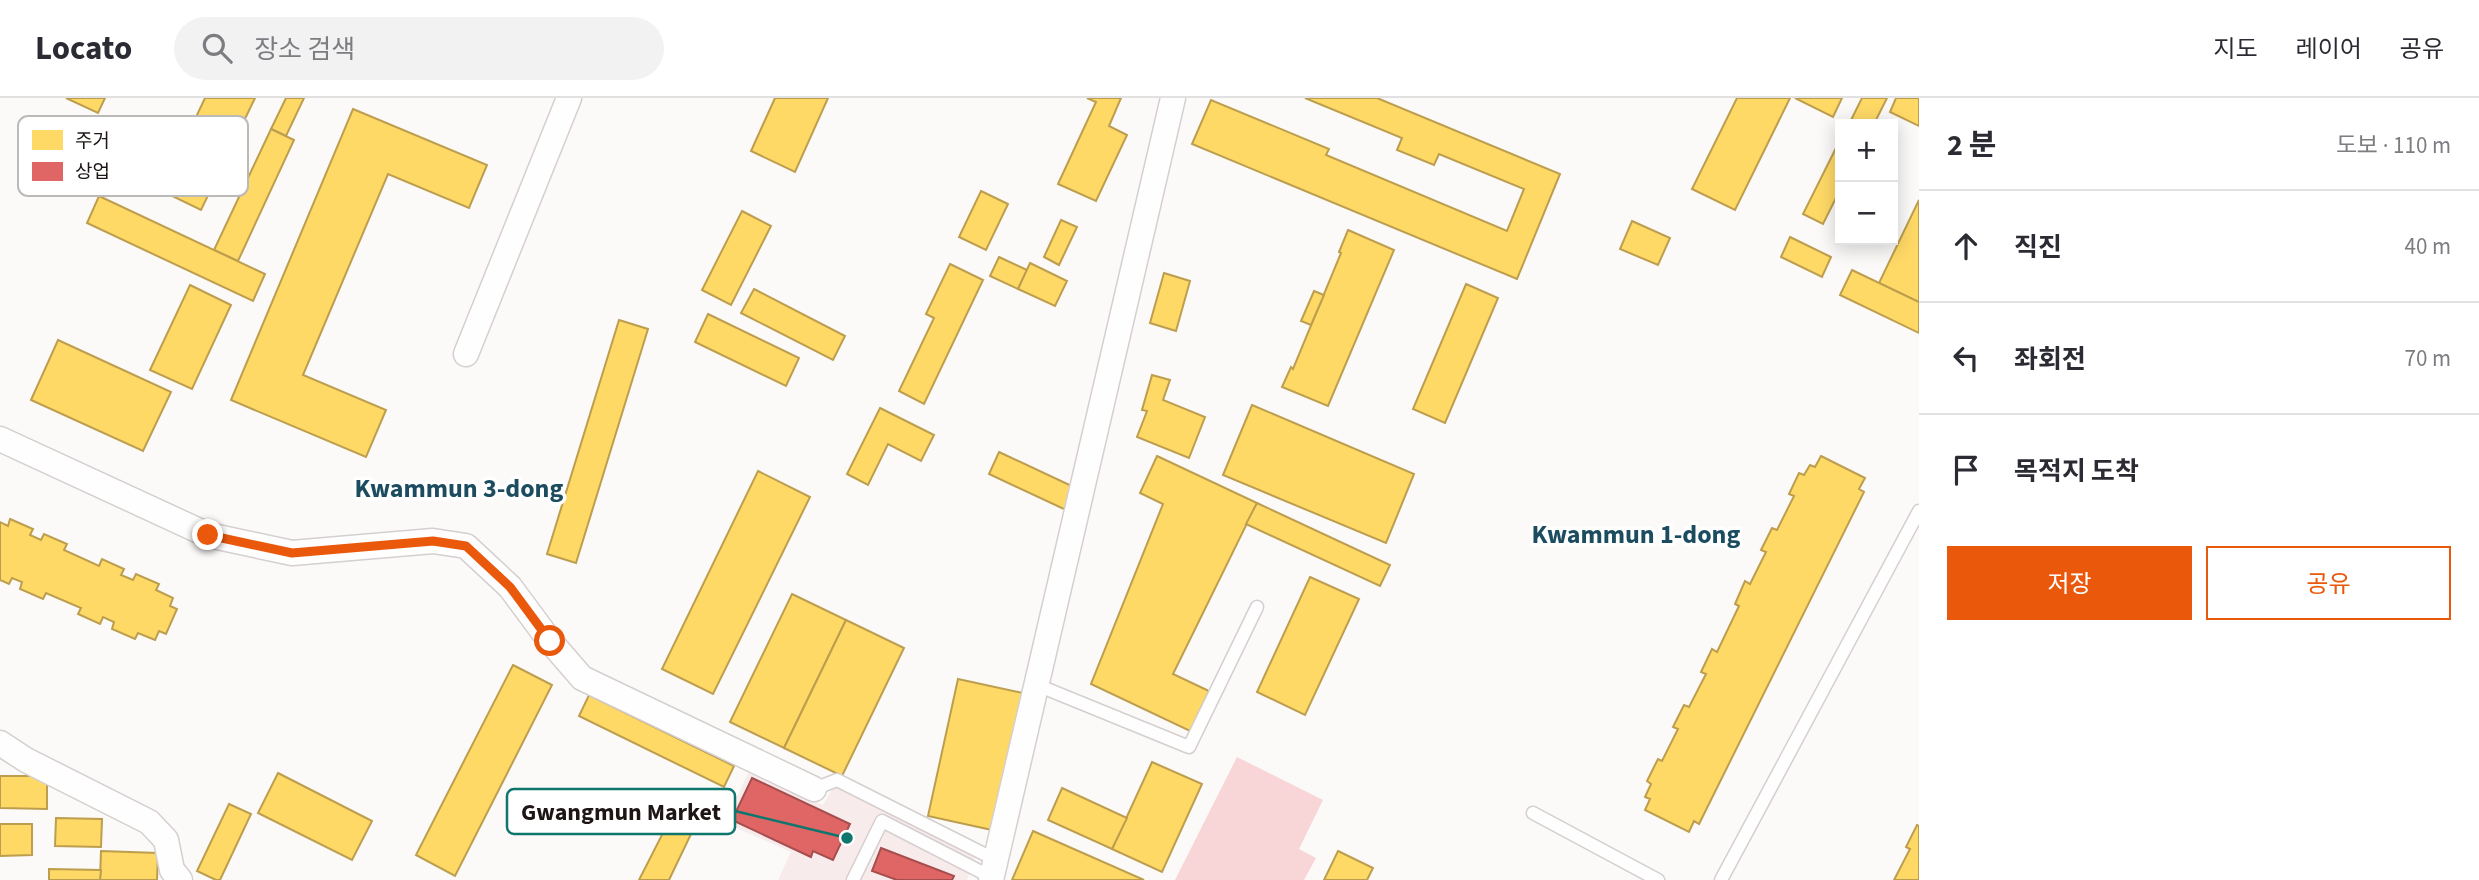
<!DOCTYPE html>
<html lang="ko">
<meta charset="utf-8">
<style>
body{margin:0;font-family:"Source Sans 3","Noto Sans KR",sans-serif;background:#f2f2f3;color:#2b2b33}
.controls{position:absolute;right:21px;top:21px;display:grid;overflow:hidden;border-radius:0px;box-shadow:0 4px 18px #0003}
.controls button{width:63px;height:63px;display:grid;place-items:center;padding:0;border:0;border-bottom:2px solid #e1e1e2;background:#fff;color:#2b2b33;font:35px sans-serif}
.stop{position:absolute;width:21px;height:21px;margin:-16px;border:5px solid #ea580c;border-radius:50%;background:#fff}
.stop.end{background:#ea580c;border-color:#fff;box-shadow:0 2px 7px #0008}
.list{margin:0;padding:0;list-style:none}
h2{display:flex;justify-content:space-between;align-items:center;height:91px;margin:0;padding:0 28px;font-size:30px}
h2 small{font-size:23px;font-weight:400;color:#7c7c81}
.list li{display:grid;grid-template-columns:46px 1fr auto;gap:21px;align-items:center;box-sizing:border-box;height:112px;padding:0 28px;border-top:2px solid #e1e1e2}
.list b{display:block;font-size:26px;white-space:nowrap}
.list em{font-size:23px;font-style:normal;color:#7c7c81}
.actions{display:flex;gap:14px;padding:21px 28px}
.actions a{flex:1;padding:16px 0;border:2px solid #ea580c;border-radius:0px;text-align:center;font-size:24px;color:#ea580c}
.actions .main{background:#ea580c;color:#fff}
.icon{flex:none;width:38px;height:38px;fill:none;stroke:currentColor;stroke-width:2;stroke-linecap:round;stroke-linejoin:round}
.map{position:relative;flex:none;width:1919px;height:782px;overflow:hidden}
header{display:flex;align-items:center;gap:42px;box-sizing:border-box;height:98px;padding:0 35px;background:#fff;border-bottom:2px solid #e1e1e2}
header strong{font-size:33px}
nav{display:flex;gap:38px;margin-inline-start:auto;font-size:24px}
.search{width:490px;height:63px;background:#f2f2f3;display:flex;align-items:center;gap:18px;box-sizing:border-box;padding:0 24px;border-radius:38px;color:#7c7c81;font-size:26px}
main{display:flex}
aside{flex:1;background:#fff}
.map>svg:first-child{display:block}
.built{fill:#f8ebeb}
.green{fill:#f8d6d7}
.homes{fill:#ffd966;stroke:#bc9e4e;stroke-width:2}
.shops{fill:#e06666;stroke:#a64e4e;stroke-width:2}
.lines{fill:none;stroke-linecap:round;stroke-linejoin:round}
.lane-casing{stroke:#d5cfcf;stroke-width:15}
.street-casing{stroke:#d5cfcf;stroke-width:27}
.lane{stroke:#fffefe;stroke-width:12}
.street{stroke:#fffefe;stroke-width:24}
.route{stroke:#ea580c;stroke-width:9}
.labels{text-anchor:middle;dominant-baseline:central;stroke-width:7;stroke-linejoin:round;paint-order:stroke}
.quarter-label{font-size:26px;font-weight:bold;fill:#1c4c5f;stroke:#fff}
.key{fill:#fff;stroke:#bcb9b9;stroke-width:2}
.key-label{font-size:19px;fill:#1e1515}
.leader{fill:none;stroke:#0f766e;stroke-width:2.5}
.callout-dot{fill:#0f766e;stroke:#fff;stroke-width:2.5}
.callout{fill:#fff;stroke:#0f766e;stroke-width:2.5}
.callout-label{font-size:24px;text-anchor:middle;font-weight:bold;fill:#1e1515}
</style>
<header>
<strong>Locato</strong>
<div class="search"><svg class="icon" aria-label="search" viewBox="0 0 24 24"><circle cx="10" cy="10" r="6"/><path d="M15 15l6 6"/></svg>장소 검색</div>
<nav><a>지도</a><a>레이어</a><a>공유</a></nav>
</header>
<main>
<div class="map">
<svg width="1919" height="782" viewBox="0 0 1919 782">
<rect width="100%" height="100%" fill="#fcf9f9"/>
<polygon class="built" points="748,675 823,707 834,688 975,759 967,782 778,782 791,754 725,725"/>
<polygon class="green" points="1237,659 1323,702 1299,751 1316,760 1304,782 1175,782"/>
<g class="homes">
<polygon points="66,0 105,0 98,15"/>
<polygon points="205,0 255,0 201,112 100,63 119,23 180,53"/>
<polygon points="286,0 304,0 286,38 271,31"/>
<polygon points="775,0 828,0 795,74 751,53"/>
<polygon points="1087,0 1121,0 1109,28 1127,37 1096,103 1058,86 1096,4"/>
<polygon points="1305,0 1377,0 1560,76 1517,181 1192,46 1211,2 1329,51 1326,57 1507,133 1524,91 1439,56 1434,67 1397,52 1402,40"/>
<polygon points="1737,0 1790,0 1735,112 1692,91"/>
<polygon points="1795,0 1842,0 1833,19"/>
<polygon points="1862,0 1887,0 1874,26 1849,26"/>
<polygon points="1896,0 1919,0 1919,28 1890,14"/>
<polygon points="353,11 487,67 469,110 388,76 303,277 386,312 366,359 231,302"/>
<polygon points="271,31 294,42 238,163 214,152"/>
<polygon points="1840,42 1840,92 1823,126 1803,116"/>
<polygon points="981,93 1008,106 986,152 959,139"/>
<polygon points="99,98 265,176 253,203 87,125"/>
<polygon points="1919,102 1919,204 1879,185"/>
<polygon points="742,113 771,128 731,207 702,192"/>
<polygon points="1061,122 1077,129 1059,167 1044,159"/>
<polygon points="1632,123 1670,140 1658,167 1620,151"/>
<polygon points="1348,132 1394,152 1328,308 1282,289 1291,269 1293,271 1341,155 1339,154"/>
<polygon points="1790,139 1831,159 1822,179 1781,159"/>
<polygon points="999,159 1027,172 1018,191 990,178"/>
<polygon points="1030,165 1067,183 1055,208 1018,191"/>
<polygon points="950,166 983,182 924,306 899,293 934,220 926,216"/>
<polygon points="1852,172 1919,204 1919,235 1840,197"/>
<polygon points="1164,175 1190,183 1176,233 1150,225"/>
<polygon points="1466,186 1498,200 1445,325 1413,311"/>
<polygon points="190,187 231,207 192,291 150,272"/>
<polygon points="754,191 845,238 833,262 741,215"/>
<polygon points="1314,193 1324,197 1311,227 1301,223"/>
<polygon points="708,216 799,260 786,288 695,244"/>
<polygon points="619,222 648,231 576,465 547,456"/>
<polygon points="58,242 171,294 143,353 31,302"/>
<polygon points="1152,277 1170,282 1163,302 1205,319 1189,360 1137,339 1147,313 1142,312"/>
<polygon points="1252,307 1414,376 1386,445 1223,377"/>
<polygon points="880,310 934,337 921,363 888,346 868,387 847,376"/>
<polygon points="999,354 1076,390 1066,412 989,376"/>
<polygon points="1157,358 1257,405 1173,576 1209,593 1190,633 1091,586 1163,406 1140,395"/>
<polygon points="1821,358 1865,380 1859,391 1864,394 1699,726 1694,723 1689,734 1645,712 1650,701 1645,699 1651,686 1647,683 1658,661 1662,663 1678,631 1673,629 1684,607 1689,609 1706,576 1701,574 1712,551 1717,554 1739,508 1735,506 1745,483 1750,486 1766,454 1761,452 1772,430 1777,432 1794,398 1789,396 1799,375 1804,377 1810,367 1815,369"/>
<polygon points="758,373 810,399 713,596 662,571"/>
<polygon points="1257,405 1390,467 1380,488 1246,426"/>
<polygon points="10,421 33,431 30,437 41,442 44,436 67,446 64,452 99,468 102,461 124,471 121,477 133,482 136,476 159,486 156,492 173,500 170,508 177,511 166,536 159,533 155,542 138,535 135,541 112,531 114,524 103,519 100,526 78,516 81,510 46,495 43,501 20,491 22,484 12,480 9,486 0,482 0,424 8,428"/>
<polygon points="1310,479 1359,501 1305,617 1257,594"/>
<polygon points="792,496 846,522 784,650 730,624"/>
<polygon points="846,522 904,550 842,678 784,650"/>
<polygon points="513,567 552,587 455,778 416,757"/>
<polygon points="958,581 1023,595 992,732 928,718"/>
<polygon points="589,597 734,668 724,689 579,618"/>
<polygon points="1152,664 1202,686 1162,774 1112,751"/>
<polygon points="278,675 372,723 352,762 258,715"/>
<polygon points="0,678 47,678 47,711 0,710"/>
<polygon points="1062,690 1127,720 1112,751 1048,722"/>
<polygon points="229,706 251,716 220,782 216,782 197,773"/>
<polygon points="56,720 102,721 101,749 55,748"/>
<polygon points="669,723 692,734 669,782 639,782"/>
<polygon points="0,726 32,726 32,757 0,758"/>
<polygon points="1917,727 1919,728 1919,782 1894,782 1910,751 1906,749"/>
<polygon points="1033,733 1144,782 1012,782"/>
<polygon points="101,753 158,755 157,782 100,782"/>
<polygon points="1338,753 1373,770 1367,782 1324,782"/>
<polygon points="49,771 101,772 100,782 49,782"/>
</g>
<g class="shops">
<polygon points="752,680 850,726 833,762 813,753 811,759 732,722"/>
<polygon points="881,750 954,778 952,782 897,782 872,773"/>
</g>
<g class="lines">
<g class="lane-casing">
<g id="lane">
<polyline points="1037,587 1189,649 1257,509"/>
<polyline points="814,691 837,682 996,762"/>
<polyline points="1533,715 1658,782"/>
<polyline points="853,782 882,723 991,779"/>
<polyline points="1721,782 1919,413"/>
</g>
</g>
<g class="street-casing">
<g id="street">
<polyline points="466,256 569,0"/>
<polyline points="0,341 208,437 292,455 433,443 466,448 510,489 550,543 582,580 814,691"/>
<polyline points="0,645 26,662 149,724 166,742 172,772 180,782"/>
<polyline points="991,782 1173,0"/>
</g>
</g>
<use href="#lane" class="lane"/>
<use href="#street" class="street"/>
</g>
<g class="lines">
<polyline class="route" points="208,437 292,455 433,443 466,448 510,489 550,543"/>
</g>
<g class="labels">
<g class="quarter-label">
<text x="459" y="390">Kwammun 3-dong</text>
<text x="1636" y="436">Kwammun 1-dong</text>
</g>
</g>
<rect x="18" y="18" width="230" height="80" rx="10" class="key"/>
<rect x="32" y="32" width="31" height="20" fill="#ffd966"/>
<rect x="32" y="64" width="31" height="19" fill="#e06666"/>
<g class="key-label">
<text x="75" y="49">주거</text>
<text x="75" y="80">상업</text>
</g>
<path class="leader" d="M847 740L735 713"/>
<circle class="callout-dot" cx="847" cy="740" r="7"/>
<rect class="callout" x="507" y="691" width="228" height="45" rx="7"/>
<g class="callout-label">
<text x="621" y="722">Gwangmun Market</text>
</g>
</svg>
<div class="controls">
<button>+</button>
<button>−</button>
</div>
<div class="stop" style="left:550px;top:543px"></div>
<div class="stop end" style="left:208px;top:437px"></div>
</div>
<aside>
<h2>2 분<small>도보 · 110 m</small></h2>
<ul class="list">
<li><svg class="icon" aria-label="ahead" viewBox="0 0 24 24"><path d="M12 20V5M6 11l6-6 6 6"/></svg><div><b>직진</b></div><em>40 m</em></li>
<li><svg class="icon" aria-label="left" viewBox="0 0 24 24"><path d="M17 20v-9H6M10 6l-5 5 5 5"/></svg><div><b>좌회전</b></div><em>70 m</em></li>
<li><svg class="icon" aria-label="arrive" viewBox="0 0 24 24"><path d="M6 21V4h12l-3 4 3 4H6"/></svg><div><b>목적지 도착</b></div></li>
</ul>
<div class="actions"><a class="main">저장</a><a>공유</a></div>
</aside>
</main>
